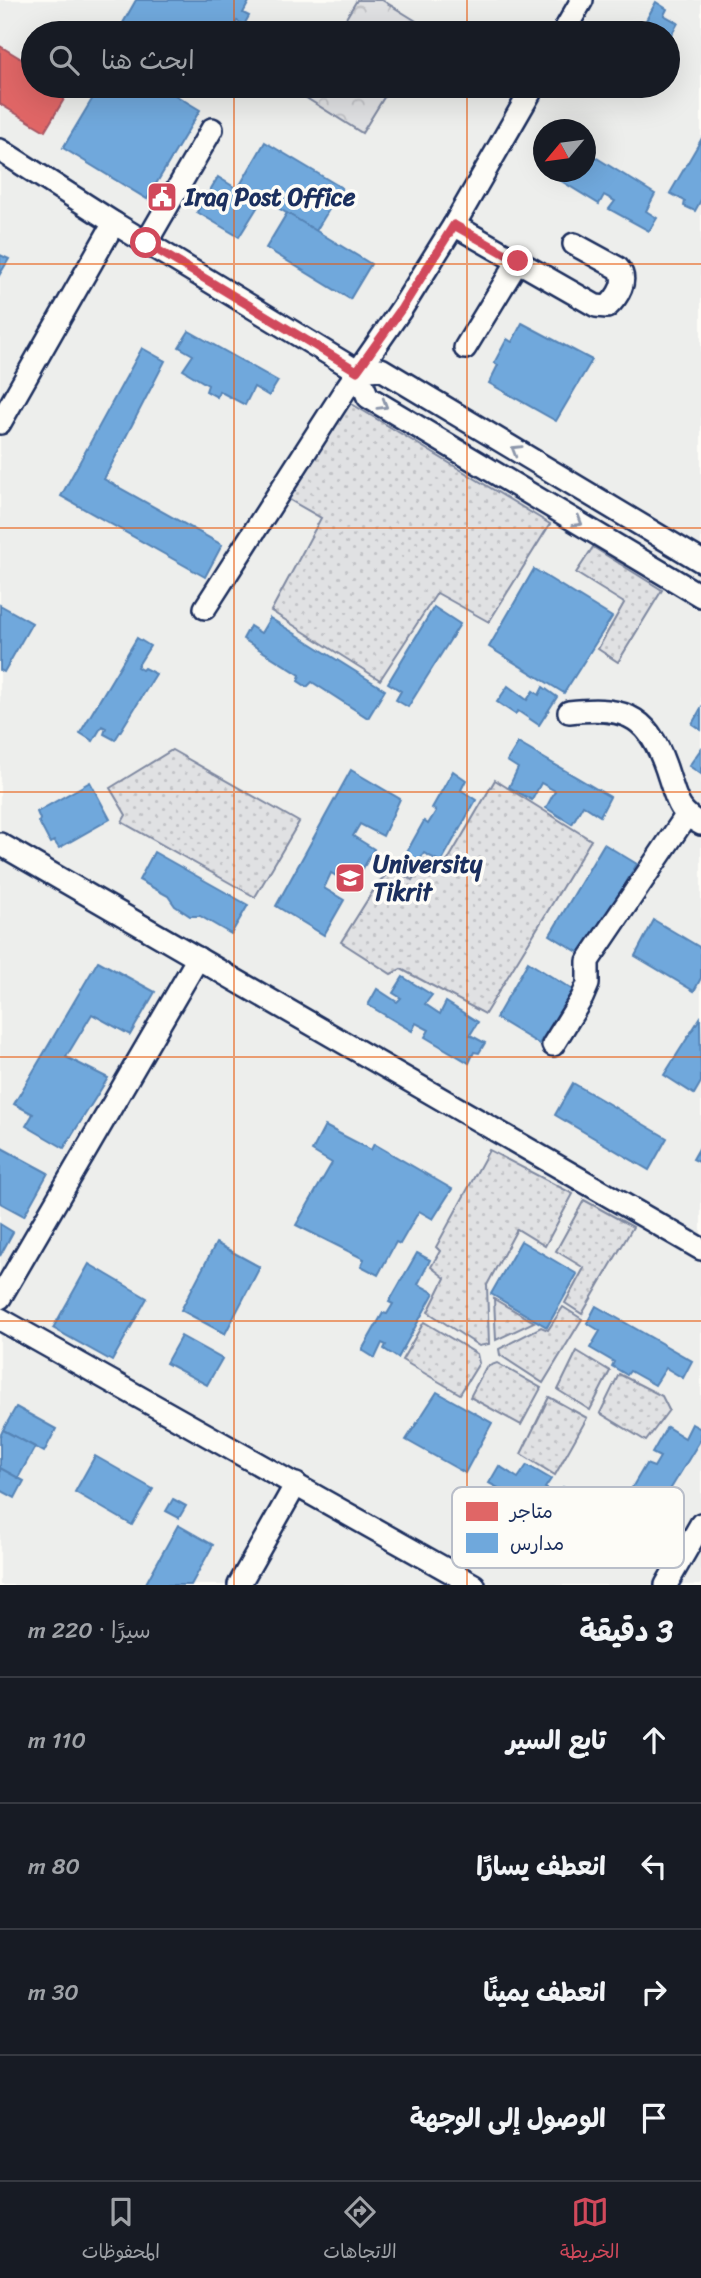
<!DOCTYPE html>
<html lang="ar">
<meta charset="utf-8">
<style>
body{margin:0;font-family:Sriracha,"Playpen Sans Arabic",sans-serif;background:#20242c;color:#f1f3f6;direction:rtl}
.compass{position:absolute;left:533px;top:119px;width:63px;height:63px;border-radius:50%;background:#171b24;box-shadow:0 7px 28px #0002;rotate:241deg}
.stop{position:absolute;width:21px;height:21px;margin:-16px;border:5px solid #d1495b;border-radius:50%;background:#fff}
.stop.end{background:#d1495b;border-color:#fff;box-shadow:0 2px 7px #0008}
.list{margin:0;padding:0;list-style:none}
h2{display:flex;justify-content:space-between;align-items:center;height:91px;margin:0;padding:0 28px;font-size:30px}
h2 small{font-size:23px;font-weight:400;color:#9ea1a6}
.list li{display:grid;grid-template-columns:46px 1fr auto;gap:21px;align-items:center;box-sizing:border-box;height:126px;padding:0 28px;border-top:2px solid #363941}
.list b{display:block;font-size:26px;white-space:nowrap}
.list em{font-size:23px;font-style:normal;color:#9ea1a6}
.icon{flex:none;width:38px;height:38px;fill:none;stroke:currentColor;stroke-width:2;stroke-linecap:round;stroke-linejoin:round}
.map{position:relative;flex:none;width:701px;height:1585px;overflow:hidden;direction:ltr}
.search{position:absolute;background:#171b24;box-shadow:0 7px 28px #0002;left:21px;right:21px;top:21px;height:77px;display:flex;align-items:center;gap:18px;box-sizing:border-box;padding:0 24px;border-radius:38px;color:#9ea1a6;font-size:26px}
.sheet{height:595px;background:#171b24}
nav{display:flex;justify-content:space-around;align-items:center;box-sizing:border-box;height:98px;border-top:2px solid #363941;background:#171b24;font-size:19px;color:#9ea1a6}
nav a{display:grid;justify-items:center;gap:4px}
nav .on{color:#d1495b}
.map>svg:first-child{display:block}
.built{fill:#edeeec;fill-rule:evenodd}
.grass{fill:url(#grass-dots);stroke:#7e88a0;stroke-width:2}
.park{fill:url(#park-crowns);stroke:#7e88a0;stroke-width:2}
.shops{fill:#e06666;stroke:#a55664;stroke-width:2}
.schools{fill:#6fa8dc;stroke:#5684b6;stroke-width:2}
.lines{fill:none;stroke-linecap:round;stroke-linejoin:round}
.minor-casing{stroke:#1b2f5e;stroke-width:26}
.minor{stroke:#fdfcf7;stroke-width:21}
.oneway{stroke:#8c96aa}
.route{stroke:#d1495b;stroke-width:9}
.grid{fill:none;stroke:#e8590c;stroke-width:2;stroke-opacity:0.55}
.labels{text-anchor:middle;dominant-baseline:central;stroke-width:7;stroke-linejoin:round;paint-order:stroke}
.poi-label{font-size:24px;font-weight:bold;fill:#1b2f5e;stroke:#fdfcf7;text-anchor:start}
.key{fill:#fdfcf7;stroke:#b9bec9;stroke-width:2}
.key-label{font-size:19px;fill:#1b2f5e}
</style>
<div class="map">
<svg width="701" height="1585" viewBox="0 0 701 1585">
<defs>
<pattern id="grass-dots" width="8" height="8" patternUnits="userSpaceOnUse" patternTransform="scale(1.75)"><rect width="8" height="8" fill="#e0e1e3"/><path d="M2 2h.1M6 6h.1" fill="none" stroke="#c0c1c5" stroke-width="1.8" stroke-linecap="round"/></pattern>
<pattern id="park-crowns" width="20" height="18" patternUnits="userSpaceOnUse" patternTransform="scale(1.75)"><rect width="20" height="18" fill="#e0e1e3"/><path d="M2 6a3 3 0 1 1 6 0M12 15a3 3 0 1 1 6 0" fill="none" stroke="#c0c1c5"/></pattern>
</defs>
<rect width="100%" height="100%" fill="#fdfcf7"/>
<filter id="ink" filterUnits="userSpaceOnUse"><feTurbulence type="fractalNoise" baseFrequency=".0143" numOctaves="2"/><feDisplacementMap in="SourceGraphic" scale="14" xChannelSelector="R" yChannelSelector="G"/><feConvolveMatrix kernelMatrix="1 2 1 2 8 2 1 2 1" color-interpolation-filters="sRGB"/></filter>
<g filter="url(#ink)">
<path class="built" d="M0,0H701V1585H0ZM33,33H668V86H33ZM544,130H586V172H544Z"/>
<g class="grass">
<polygon points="347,401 550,524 489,622 437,593 380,680 271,611 321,518 288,499"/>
<polygon points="593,547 662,590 618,662 598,649 624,603 576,573"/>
<polygon points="172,750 299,822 255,897 122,822 126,815 110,788"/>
<polygon points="495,780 591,840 485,1014 401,969 391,974 341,942 378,883 393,868 412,880 425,859 444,867"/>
<polygon points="489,1150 573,1194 545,1246 517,1229 487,1285 489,1344 479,1346 428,1312 445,1278 431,1267 440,1251 436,1247"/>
<polygon points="584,1200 633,1227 582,1314 565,1303 584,1268 556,1251"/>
<polygon points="494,1299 534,1322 496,1340"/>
<polygon points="563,1307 582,1319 543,1383 500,1355 499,1349 541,1327 548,1330"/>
<polygon points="424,1322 477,1354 479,1363 460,1394 402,1360"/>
<polygon points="577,1351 610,1371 590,1410 558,1390"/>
<polygon points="497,1363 541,1388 521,1425 470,1397 486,1367"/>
<polygon points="619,1374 662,1396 669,1410 646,1441 600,1413"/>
<polygon points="549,1397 587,1418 555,1475 521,1454"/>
</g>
<g class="park">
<polygon points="357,0 382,0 426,27 423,33 337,33"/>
<polygon points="305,86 391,86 362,133 300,94"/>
</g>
<polygon class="shops" points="0,46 33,66 33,86 65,86 70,89 45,131 0,104"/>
<g class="schools">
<polygon points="136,0 250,0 243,13 249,16 244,25 237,21 231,33 140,33 123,23"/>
<polygon points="656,2 667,9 664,15 678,23 668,41 668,33 639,33"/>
<polygon points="100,86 160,86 200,110 147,199 63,148"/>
<polygon points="701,140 701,200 695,211 684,206 685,201 670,193"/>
<polygon points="265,142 342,188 316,231 240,185"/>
<polygon points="592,155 655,194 646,211 657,218 649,231 609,209 615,201 604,195 599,204 553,176 556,172 577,172 581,174 586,172 586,167"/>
<polygon points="218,177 260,203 239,237 197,212"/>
<polygon points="287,213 371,264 350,299 266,248"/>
<polygon points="0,255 9,259 0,274"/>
<polygon points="522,323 592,360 556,421 489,383 498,365 494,363 507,339 512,342"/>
<polygon points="189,331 278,381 269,396 254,387 245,405 219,391 217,397 206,391 208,385 183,370 193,355 179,347"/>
<polygon points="142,348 165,361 104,479 222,545 205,577 61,496"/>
<polygon points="534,569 612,617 564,693 489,647"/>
<polygon points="0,605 32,623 4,672 0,670"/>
<polygon points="434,607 460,624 408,707 396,700 401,691 388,683"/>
<polygon points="270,618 385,690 368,718 312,682 307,687 298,681 300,675 243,639 250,626 261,633"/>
<polygon points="137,638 150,646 137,667 142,670 144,668 156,674 115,740 104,734 106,728 102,726 93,741 80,733"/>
<polygon points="508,686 527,700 533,691 539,695 543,687 557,697 539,725 518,711 515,714 497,702"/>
<polygon points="701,708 701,730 692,724"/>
<polygon points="518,743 610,797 600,816 583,805 572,824 546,808 555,791 541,783 532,800 509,787 518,768 507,761"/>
<polygon points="701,749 701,774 689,766"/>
<polygon points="351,770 400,799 383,836 360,824 353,836 374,849 353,886 331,873 324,888 344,900 324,935 276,906"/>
<polygon points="453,771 466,780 461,790 476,800 441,862 424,853 411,874 399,866 424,821 428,824 436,811 432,808"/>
<polygon points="90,782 110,819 59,848 54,841 50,843 39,822 40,819 37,812"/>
<polygon points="604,844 637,864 583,955 550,935"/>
<polygon points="154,852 248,905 231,934 200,916 190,916 175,906 168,896 139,880"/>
<polygon points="654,920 701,948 701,978 694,991 635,956"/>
<polygon points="98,961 155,992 130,1035 92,1014 66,1057 108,1078 64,1148 26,1126 33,1114 14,1104"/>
<polygon points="528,962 573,990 539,1044 496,1018"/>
<polygon points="403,977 432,995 425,1004 440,1014 446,1002 478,1022 470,1035 485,1043 479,1053 474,1052 469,1063 425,1037 429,1030 416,1023 412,1031 368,1005 377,989 397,1002 401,998 393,993"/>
<polygon points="700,1018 701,1082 694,1094 664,1075"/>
<polygon points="573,1083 667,1138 649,1170 555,1115"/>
<polygon points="325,1126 371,1150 374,1144 452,1189 433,1219 419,1211 400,1244 396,1242 378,1275 361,1266 364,1259 296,1225 332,1163 312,1151"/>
<polygon points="701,1145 701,1163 693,1159"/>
<polygon points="0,1147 48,1173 24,1216 0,1203"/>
<polygon points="0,1224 13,1232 0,1256"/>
<polygon points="521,1241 577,1274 547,1327 491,1294"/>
<polygon points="216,1243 260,1267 225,1334 181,1310"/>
<polygon points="417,1253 430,1260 418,1284 434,1293 398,1358 384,1349 386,1345 382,1343 375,1358 362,1350 383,1313 387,1314 393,1304 389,1302"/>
<polygon points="89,1264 147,1298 112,1361 53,1328"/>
<polygon points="596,1306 692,1361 683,1378 666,1368 655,1385 630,1371 627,1375 612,1366 614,1362 590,1348 600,1331 587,1323"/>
<polygon points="181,1336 222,1359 207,1385 166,1363"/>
<polygon points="437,1392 492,1423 465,1473 406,1440"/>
<polygon points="16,1407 56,1429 44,1452 3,1430"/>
<polygon points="692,1424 701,1429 701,1439 648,1526 636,1519 647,1499 630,1491 646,1464 654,1467 660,1457 652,1453 667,1427 685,1438"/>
<polygon points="3,1430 35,1447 18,1478 0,1468 0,1436"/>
<polygon points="95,1456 153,1489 132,1525 75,1492"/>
<polygon points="527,1465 551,1479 545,1488 558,1495 563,1487 588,1502 579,1515 587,1520 580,1533 547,1515 551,1506 539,1500 535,1508 489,1483 499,1466 518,1478"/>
<polygon points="0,1468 24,1481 15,1498 0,1490"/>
<polygon points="173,1499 186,1506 179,1518 166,1511"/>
<polygon points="178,1525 213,1545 191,1585 145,1585"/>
</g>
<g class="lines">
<g class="minor-casing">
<g id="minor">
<polyline points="563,33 582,0"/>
<polyline points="0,150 114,223"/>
<path d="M454,225L596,306L607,307C618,297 629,280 618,268L574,244"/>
<polyline points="146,243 212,129"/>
<polyline points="465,348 518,261"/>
<polyline points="0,423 114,223 357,371"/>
<polyline points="701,561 381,369 357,371 368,397 701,596"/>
<polyline points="205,608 345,390 402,308 454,225 534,86"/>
<path d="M569,712C629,705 651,718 669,777C677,801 678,812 701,824"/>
<polyline points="0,844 701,1249"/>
<polyline points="553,1045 582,998 588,984 588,961 686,816"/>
<polyline points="0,1298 198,958"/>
<polyline points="0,1319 474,1585"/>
<polyline points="239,1585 296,1484"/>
<polyline points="666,1585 701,1524"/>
</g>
</g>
<use href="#minor" class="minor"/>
</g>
<defs><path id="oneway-chevron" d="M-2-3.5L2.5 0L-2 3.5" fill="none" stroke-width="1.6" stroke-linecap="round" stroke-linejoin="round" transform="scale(1.75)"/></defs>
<g class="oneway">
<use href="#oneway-chevron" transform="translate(383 405) rotate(31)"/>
<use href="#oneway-chevron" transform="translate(516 450) rotate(-149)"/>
<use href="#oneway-chevron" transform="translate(578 522) rotate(31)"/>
</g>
</g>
<g class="lines" filter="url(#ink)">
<polyline class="route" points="146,243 357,371 402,308 454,225 518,261"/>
</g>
<path class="grid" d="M234,0V33M467,0V33M234,86V1585M467,86V1585M0,264H701M0,528H701M0,792H701M0,1057H701M0,1321H701"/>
<defs>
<g id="civic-square" transform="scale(1.575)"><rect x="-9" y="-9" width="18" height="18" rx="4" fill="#d1495b" stroke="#fdfcf7"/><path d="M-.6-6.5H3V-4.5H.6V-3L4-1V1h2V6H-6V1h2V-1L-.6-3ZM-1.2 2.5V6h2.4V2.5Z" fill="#fff"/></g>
<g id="university-square" transform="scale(1.575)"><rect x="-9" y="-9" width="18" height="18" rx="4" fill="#d1495b" stroke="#fdfcf7"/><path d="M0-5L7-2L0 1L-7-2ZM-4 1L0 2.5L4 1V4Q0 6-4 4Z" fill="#fff"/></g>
</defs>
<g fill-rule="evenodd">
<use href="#civic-square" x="162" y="197"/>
<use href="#university-square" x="350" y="878"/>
</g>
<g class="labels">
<g class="poi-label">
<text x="185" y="197">Iraq Post Office</text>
<text x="373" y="864">University<tspan x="373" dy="28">Tikrit</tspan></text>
</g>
</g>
<rect x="452" y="1487" width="232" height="81" rx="10" class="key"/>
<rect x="466" y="1502" width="32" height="19" fill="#e06666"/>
<rect x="466" y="1533" width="32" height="20" fill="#6fa8dc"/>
<g class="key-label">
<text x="510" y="1518">متاجر</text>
<text x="510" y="1550">مدارس</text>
</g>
</svg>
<svg class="compass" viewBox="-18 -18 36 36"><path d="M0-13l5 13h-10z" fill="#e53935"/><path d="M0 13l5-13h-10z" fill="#9ea1a6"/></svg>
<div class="stop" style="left:146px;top:243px"></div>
<div class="stop end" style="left:518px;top:261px"></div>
<div class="search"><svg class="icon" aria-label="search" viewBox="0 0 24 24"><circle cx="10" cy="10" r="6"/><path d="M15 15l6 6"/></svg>ابحث هنا</div>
</div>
<section class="sheet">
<h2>3 دقيقة<small>سيرًا · 220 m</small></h2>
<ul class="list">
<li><svg class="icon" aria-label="ahead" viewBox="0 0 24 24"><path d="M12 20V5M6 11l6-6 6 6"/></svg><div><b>تابع السير</b></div><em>110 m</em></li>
<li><svg class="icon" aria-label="left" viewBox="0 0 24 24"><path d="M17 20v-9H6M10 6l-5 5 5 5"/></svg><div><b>انعطف يسارًا</b></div><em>80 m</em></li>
<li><svg class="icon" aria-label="right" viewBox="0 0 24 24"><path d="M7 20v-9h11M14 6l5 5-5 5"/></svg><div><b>انعطف يمينًا</b></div><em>30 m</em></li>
<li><svg class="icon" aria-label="arrive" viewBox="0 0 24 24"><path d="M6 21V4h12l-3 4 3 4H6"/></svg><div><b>الوصول إلى الوجهة</b></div></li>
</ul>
</section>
<nav>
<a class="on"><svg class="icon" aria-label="map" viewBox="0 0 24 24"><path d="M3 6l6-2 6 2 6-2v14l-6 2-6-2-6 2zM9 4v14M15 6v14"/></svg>الخريطة</a>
<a><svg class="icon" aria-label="directions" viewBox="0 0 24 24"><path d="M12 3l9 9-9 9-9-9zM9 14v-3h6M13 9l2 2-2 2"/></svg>الاتجاهات</a>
<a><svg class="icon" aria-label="saved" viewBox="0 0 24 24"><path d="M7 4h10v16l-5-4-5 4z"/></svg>المحفوظات</a>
</nav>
